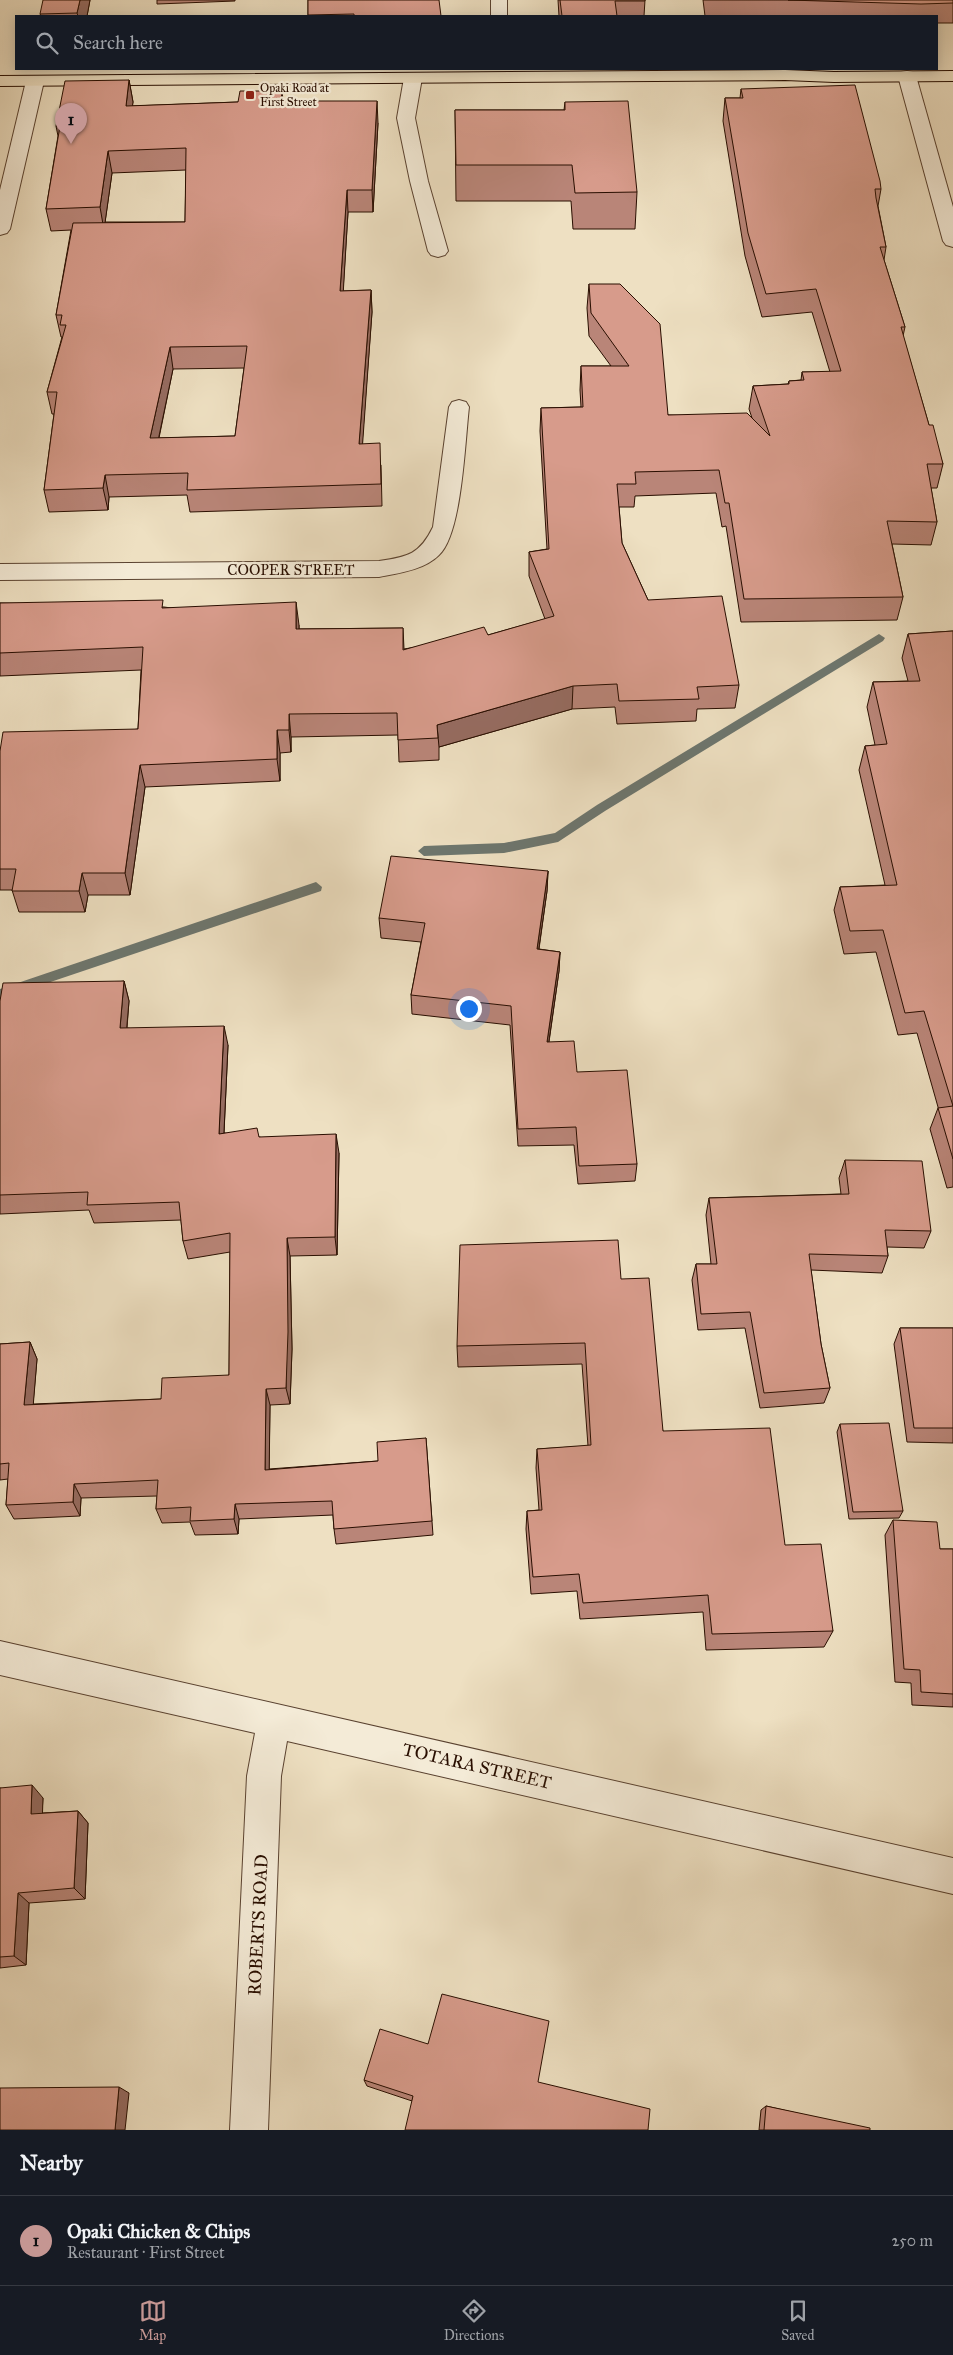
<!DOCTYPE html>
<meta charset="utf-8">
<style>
body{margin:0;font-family:"IM FELL Great Primer",serif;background:#20242c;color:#f1f3f6}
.you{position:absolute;left:468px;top:1008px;width:18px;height:18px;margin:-12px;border:4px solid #fff;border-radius:50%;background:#1a73e8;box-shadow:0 0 0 8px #1a73e833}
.badge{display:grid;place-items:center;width:32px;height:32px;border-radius:50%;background:#c59692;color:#111;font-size:16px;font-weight:700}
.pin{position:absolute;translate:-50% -41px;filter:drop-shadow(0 1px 2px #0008)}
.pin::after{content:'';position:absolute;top:26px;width:18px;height:15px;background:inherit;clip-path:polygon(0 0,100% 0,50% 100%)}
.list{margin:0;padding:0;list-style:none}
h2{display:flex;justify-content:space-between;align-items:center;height:65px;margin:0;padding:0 20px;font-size:21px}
h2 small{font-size:16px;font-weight:400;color:#9ea1a6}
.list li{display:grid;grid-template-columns:32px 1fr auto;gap:15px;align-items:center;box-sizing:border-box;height:90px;padding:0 20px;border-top:1px solid #363941}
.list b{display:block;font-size:19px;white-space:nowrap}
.list p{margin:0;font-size:16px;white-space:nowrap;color:#9ea1a6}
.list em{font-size:16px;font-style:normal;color:#9ea1a6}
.icon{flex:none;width:28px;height:28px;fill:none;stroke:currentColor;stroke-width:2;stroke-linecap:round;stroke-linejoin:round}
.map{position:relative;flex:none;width:953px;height:2130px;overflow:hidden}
.search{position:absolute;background:#171b24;box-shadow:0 2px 12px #0003;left:15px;right:15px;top:15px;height:55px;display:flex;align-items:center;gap:12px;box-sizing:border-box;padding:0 18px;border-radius:0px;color:#9ea1a6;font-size:19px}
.sheet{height:155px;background:#171b24}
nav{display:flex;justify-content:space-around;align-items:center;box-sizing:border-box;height:70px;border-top:1px solid #363941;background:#171b24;font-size:14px;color:#9ea1a6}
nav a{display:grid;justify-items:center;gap:2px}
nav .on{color:#c59692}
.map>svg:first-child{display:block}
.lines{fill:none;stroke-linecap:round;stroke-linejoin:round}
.stream{fill:#6d766e;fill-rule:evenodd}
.minor-casing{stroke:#5a4230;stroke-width:2}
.highway-casing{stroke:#290e00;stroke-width:2}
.minor{fill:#f4ebd7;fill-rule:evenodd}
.highway{fill:#eee0c2;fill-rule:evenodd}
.wall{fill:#b98578;stroke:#290e00;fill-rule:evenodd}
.shaded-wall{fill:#966c61;stroke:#290e00}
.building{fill:#d79b8b;stroke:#290e00;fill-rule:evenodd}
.poi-dot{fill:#8f2418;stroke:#f4ebd7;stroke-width:2}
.labels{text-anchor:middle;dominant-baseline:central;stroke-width:4.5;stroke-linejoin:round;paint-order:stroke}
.far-poi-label{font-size:12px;fill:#290e00;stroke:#f4ebd7;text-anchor:start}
.street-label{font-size:15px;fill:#290e00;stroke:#f4ebd7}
.near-street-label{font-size:18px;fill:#290e00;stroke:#f4ebd7}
</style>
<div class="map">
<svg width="953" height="2130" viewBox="0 0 953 2130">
<rect width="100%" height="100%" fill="#eee0c2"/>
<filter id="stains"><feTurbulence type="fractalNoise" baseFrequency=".004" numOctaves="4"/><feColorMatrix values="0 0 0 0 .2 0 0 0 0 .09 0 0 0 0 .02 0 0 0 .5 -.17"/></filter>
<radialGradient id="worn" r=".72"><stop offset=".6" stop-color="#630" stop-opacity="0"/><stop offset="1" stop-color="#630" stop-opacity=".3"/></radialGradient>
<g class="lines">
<g class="stream">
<polygon points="879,634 885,638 883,641 605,811 558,842 504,853 424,856 418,851 424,846 504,843 555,833 597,805"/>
<polygon points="316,882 322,887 321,891 0,999 0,989"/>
</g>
<g class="minor-casing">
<g id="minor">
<rect x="491" y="0" width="16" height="16"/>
<polygon points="907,71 913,72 916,76 953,207 953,247 946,245 943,241 898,76 901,72"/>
<polygon points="413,73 419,74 422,78 415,118 428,181 448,251 445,255 438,257 431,255 428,251 410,181 397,118 404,78 407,74"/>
<polygon points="35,76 41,77 44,81 10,229 7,233 0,235 0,190 26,81 29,77"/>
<path d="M459,400L466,402L469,407C465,441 462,534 439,555C424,570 399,573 379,577L0,580V564L379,561C408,557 420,554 433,527L449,407L452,402Z"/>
<polygon points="0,1641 953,1858 953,1894 287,1741 281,1776 268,2130 230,2130 247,1776 255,1733 0,1675"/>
</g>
</g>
<g class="highway-casing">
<polygon id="highway" points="785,70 834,72 953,71 953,81 834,82 785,80 0,86 0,76"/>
</g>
<use href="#minor" class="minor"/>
<use href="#highway" class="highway"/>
</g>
<g class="wall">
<polygon points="90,0 87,16 41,16 40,14"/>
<polygon points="157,0 235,0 235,1 157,4"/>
<polygon points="308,0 441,16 308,16"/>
<polygon points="558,0 645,0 644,16 559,16"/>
<polygon points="703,0 953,0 953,23 937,23 937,16 705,16"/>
<path d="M129,80L133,102L132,106L238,102L282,91L283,101L378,123L373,212H348L343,291L371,290L372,312L362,444L381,465L382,506L190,512L187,495L109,497L108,510L49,512L44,490L54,414H52L47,392L62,337H61L56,315L71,230L51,231L46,209L58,136L56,126ZM186,170L185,222H105L112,173ZM244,368L235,436L159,438L173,369Z"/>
<polygon points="741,89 881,189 878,206 886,247 884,260 905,327 903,336 929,425 943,464 937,488 931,488 937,522 931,545 892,544 903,597 897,620 741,622 726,526 722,527 716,493 635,496 634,507 619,507 622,543 648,600 739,685 735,708 697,709 696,721 617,724 615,707 572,709 439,747 439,760 399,762 398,735 291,737 291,752 280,753 280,781 145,787 130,895 88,895 85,912 19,912 12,890 0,890 0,751 138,729 141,670 0,676 0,603 164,607 299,625 299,629 403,628 404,649 488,635 545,619 529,576 529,552 547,549 540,431 541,408 581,407 580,390 581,366 611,366 589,336 587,308 589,284 668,415 752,418 749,409 753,386 788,384 789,381 801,380 802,372 830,372 812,312 762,317 745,256 723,121 725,98 740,98"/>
<polygon points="565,102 637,192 635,229 573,229 571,201 456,201 455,110 564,110"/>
<polygon points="953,631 953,1187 947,1188 930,1129 938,1108 938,1107 917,1033 898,1035 876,952 844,954 834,910 840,887 885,885 859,770 865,746 875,745 867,707 873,682 908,681 902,658 908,634"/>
<polygon points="548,871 547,891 539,949 560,952 559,971 549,1042 577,1072 637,1164 635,1181 578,1184 574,1145 518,1146 510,1025 412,1014 411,995 421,942 381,938 379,918"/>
<polygon points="124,981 129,1001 127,1028 228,1045 224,1133 259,1137 339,1153 337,1255 290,1256 292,1349 290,1404 270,1405 269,1469 378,1461 426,1438 433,1535 336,1544 334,1529 333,1515 239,1519 238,1534 195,1535 190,1522 162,1523 156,1509 157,1496 81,1498 80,1516 14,1519 6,1505 8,1479 0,1480 0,1344 30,1342 37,1359 33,1404 161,1399 229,1375 230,1252 188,1259 183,1241 181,1220 94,1223 89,1210 0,1214 0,1001"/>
<polygon points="845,1160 931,1231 924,1248 887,1247 888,1256 882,1273 811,1270 821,1344 830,1388 824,1403 760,1408 745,1328 698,1330 692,1280 696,1264 711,1264 706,1215 709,1198 841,1194 839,1178"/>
<polygon points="621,1279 663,1431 785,1545 833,1631 824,1647 706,1650 703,1612 580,1619 577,1591 531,1594 526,1529 527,1511 539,1510 536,1468 537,1449 588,1446 582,1364 458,1367 457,1346"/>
<polygon points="900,1328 953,1328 953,1443 907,1442 894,1344"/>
<polygon points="840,1424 903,1511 899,1518 849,1519 837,1432"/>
<polygon points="893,1520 940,1549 953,1549 953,1707 912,1705 911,1683 895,1682 885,1535"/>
<polygon points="0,1788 43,1798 42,1813 78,1811 88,1823 85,1899 29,1903 26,1965 0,1968"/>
<polygon points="428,2044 412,2101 367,2086 364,2080"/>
<polygon points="766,2106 870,2130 759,2130 761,2110"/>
</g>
<g class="shaded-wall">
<polygon points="80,0 90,0 87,16 78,16 77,13"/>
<polygon points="129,80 133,102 130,128 126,106"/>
<polygon points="377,101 378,123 373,212 372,190"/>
<polygon points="108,151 112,173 104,230 100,207"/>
<polygon points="347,190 348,212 342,313 340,291"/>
<polygon points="371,290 372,312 361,466 359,444"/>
<polygon points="170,347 173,369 154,460 150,438"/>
<polygon points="105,475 109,497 108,510 103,488"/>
<polygon points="296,602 299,625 299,652 296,629"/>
<polygon points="573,686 572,709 439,747 437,725"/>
<polygon points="289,714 291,737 291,752 289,730"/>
<polygon points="277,730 280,753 280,781 277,759"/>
<polygon points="140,765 145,787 130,895 125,873"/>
<polygon points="548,871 547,891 536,968 537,949"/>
<polygon points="82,873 88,895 85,912 79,891"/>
<polygon points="560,952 559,971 546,1061 547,1042"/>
<polygon points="124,981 129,1001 125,1048 120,1028"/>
<polygon points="224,1026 228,1045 223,1153 219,1134"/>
<polygon points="336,1134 339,1153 337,1255 335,1237"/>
<polygon points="287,1238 290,1256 292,1349 290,1404 286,1388"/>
<polygon points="30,1342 37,1359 32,1420 24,1405"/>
<polygon points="266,1389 270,1405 269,1485 265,1470"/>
<polygon points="74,1484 81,1498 80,1516 73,1502"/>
<polygon points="235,1504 239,1519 238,1534 234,1519"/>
<polygon points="32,1785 43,1798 42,1827 31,1814"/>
<polygon points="78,1811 88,1823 85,1899 74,1888"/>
<polygon points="18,1893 29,1903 26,1965 14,1956"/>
<polygon points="119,2087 129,2093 125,2130 115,2130"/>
</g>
<g class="building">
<polygon points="43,0 80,0 77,13 40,14"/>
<polygon points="308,0 439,0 441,16 354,16 354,14 308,15"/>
<polygon points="560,0 645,0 645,1 615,1 617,16 562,16"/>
<polygon points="788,0 953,0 953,3 921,4"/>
<path d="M129,80L126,106L238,102L240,91H282L281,101H377L372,190H347L340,291L371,290L359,444L380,443L381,484L187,490L188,473L105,475L103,488L44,490L57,392H47L66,325H60L62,315H56L73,223L185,222L186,148L108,151L100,207L46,209L60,126H56L65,81ZM247,346L235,436L150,438L170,347Z"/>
<polygon points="855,85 880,181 881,189 875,189 876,198 886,247 880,247 905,327 901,327 929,425 933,425 943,464 927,464 937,522 887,521 903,597 744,599 729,503 725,503 719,470 635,472 636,484 617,484 622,543 648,600 722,596 739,685 697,687 699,699 619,701 617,684 573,686 437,725 438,738 398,740 397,713 289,714 289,730 277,730 277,759 140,765 125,873 82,873 79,891 12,891 16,869 0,869 0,751 3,732 138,729 143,647 0,653 0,603 163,600 162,608 296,602 296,629 403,628 403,650 484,627 488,635 554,616 529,552 549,549 541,408 583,407 581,366 629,366 591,313 589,284 620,284 660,324 668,415 747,413 770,436 753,386 789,384 789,381 804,380 802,372 841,371 816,289 766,294 748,233 725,98 743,98 741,89"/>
<polygon points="628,101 637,192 575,193 572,165 456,165 455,110 565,110 565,102"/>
<polygon points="953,631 953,1159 938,1108 953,1106 924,1011 905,1013 883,930 850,931 840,887 897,885 865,746 887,744 873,682 920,681 908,634"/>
<polygon points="391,856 548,871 537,949 560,952 547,1042 574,1041 577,1072 627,1070 637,1164 579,1166 576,1127 518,1129 511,1006 411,995 425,923 379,918"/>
<polygon points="124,981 120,1028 224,1026 219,1134 257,1128 259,1137 336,1134 335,1237 287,1238 288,1332 286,1388 266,1389 265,1470 378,1461 377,1442 426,1438 432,1521 334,1529 332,1501 235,1504 234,1519 190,1521 191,1507 156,1509 158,1480 74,1484 73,1502 6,1505 9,1463 0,1464 0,1344 30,1342 24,1405 161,1399 162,1378 229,1375 230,1233 183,1241 179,1202 87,1205 88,1192 0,1195 0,1001 3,983"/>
<polygon points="845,1160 922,1161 931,1231 885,1230 888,1256 809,1254 821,1344 830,1388 764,1393 750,1312 701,1314 696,1264 717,1264 709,1198 849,1194"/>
<polygon points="618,1240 621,1279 649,1278 663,1431 770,1428 785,1545 821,1544 833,1631 712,1634 708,1595 583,1603 579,1574 533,1577 527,1511 542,1510 537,1449 591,1445 585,1343 457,1346 460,1245"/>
<polygon points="900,1328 953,1328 953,1428 914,1428"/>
<polygon points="889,1423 903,1511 853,1512 840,1424"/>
<polygon points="893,1520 937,1522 940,1549 953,1549 953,1694 921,1692 920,1670 904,1669"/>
<polygon points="32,1785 31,1814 78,1811 74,1888 18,1893 14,1956 0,1957 0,1788"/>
<polygon points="442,1994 549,2021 538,2082 650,2109 648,2130 405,2130 413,2096 364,2080 380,2029 428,2044"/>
<polygon points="119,2087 115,2130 0,2130 0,2088"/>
<polygon points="766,2106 870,2128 870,2130 764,2130"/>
</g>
<rect class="poi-dot" x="245" y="90" width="10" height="10" rx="2.5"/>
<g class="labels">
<g class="far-poi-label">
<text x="260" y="88">Opaki Road at<tspan x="260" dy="14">First Street</tspan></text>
</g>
<g class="street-label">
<text x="291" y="570">COOPER STREET</text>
</g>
<g class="near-street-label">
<text transform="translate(477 1766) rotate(13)">TOTARA STREET</text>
<text transform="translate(258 1925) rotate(-87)">ROBERTS ROAD</text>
</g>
</g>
<rect width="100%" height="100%" filter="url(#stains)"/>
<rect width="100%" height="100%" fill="url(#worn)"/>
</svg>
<div class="you"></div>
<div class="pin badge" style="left:71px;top:144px">1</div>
<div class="search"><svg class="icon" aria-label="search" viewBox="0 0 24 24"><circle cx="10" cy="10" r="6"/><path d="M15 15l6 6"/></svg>Search here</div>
</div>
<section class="sheet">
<h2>Nearby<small></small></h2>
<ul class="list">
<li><span class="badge">1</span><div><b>Opaki Chicken &amp; Chips</b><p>Restaurant · First Street</p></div><em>250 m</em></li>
</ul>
</section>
<nav>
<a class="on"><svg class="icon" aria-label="map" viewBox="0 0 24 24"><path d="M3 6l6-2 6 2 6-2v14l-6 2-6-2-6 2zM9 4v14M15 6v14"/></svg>Map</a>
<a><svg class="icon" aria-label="directions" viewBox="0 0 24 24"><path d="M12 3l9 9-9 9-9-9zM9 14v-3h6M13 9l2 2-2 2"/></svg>Directions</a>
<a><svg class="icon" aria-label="saved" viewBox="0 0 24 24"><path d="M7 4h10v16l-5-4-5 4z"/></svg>Saved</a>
</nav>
